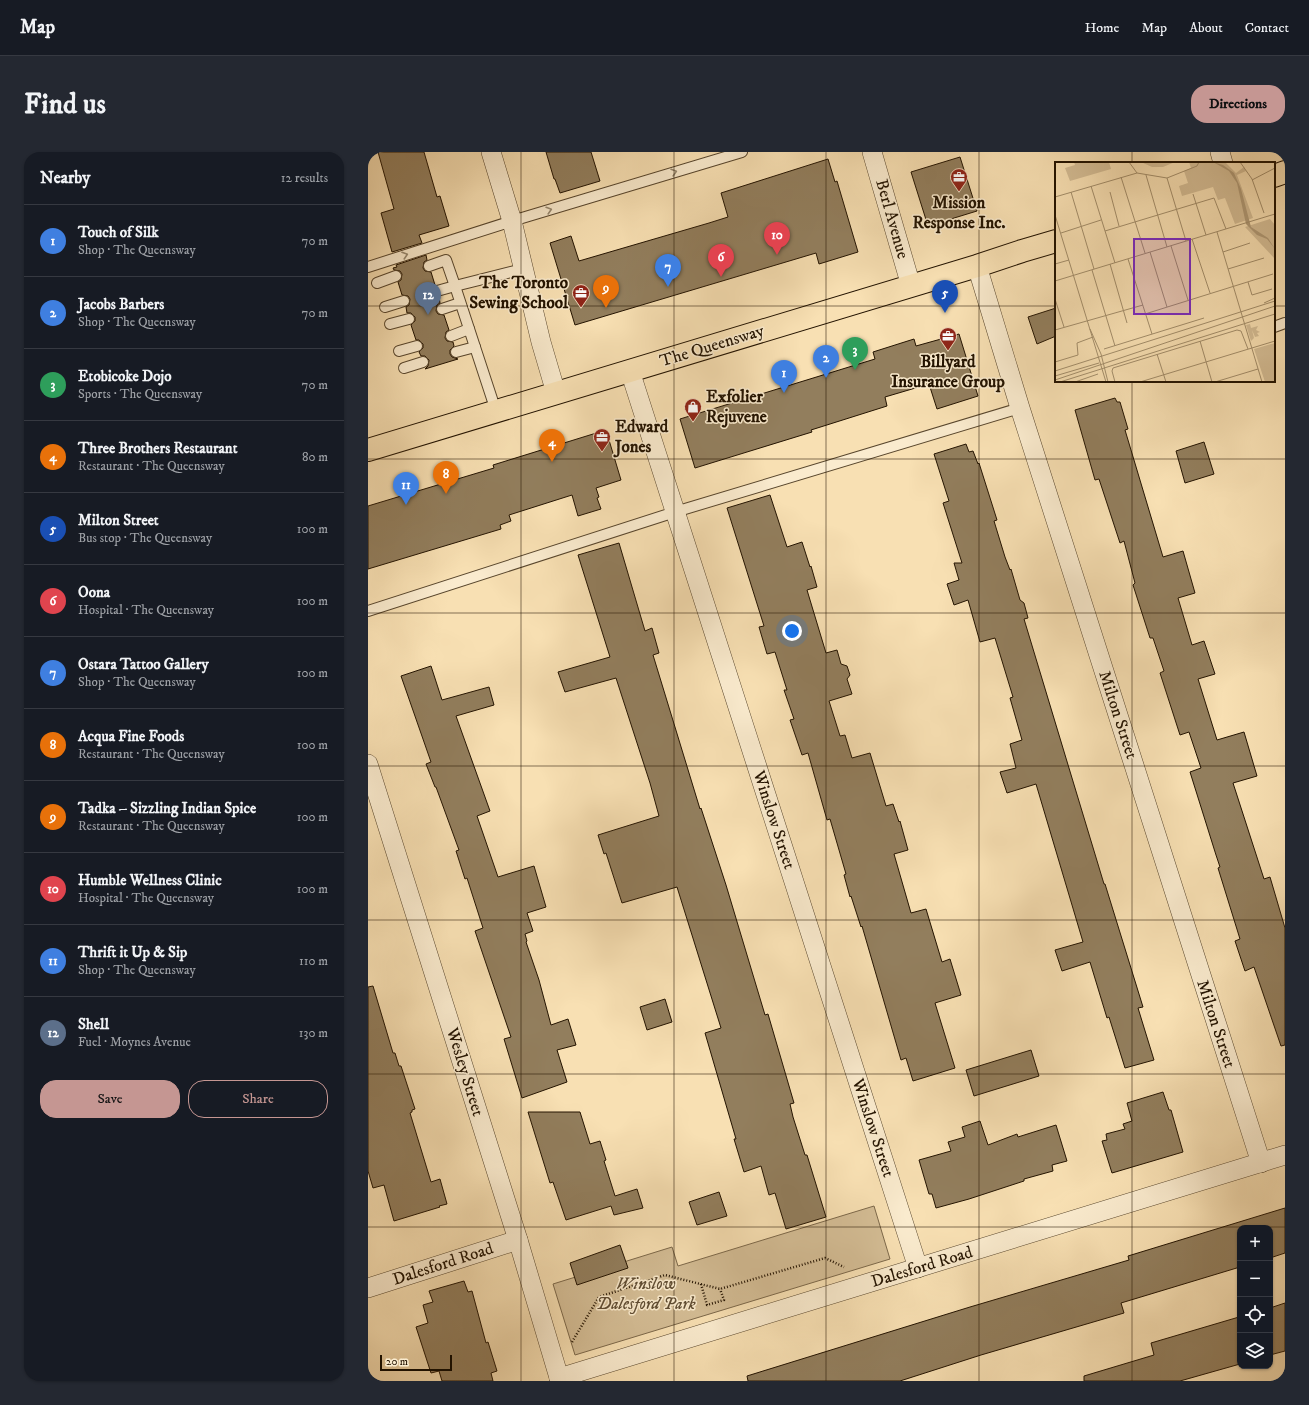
<!DOCTYPE html>
<meta charset="utf-8">
<style>
body{margin:0;font-family:"IM FELL DW Pica",serif;background:#242831;color:#f1f3f6}
.controls{position:absolute;right:12px;bottom:12px;display:grid;overflow:hidden;border-radius:8px;box-shadow:0 1px 3px #0004}
.controls button{width:36px;height:36px;display:grid;place-items:center;padding:0;border:0;border-bottom:1px solid #363941;background:#171b24;color:#f1f3f6;font:20px sans-serif}
.scale{position:absolute;left:12px;bottom:10px;width:72px;box-sizing:border-box;padding-left:4px;border:2px solid #231300;border-top:0;font-size:11px;line-height:14px;white-space:nowrap;color:#231300;-webkit-text-stroke:3px #faebce;paint-order:stroke}
.you{position:absolute;left:424px;top:479px;width:14px;height:14px;margin:-10px;border:3px solid #fff;border-radius:50%;background:#1a73e8;box-shadow:0 0 0 6px #1a73e833}
.badge{display:grid;place-items:center;width:26px;height:26px;border-radius:50%;background:#c59692;color:#fff;font-size:13px;font-weight:700}
.pin{position:absolute;translate:-50% -33px;filter:drop-shadow(0 1px 2px #0008)}
.pin::after{content:'';position:absolute;top:21px;width:14px;height:12px;background:inherit;clip-path:polygon(0 0,100% 0,50% 100%)}
.list{margin:0;padding:0;list-style:none}
h2{display:flex;justify-content:space-between;align-items:center;height:52px;margin:0;padding:0 16px;font-size:17px}
h2 small{font-size:13px;font-weight:400;color:#9ea1a6}
.list li{display:grid;grid-template-columns:26px 1fr auto;gap:12px;align-items:center;box-sizing:border-box;height:72px;padding:0 16px;border-top:1px solid #363941}
.list b{display:block;font-size:15px;white-space:nowrap}
.list p{margin:0;font-size:13px;white-space:nowrap;color:#9ea1a6}
.list em{font-size:13px;font-style:normal;color:#9ea1a6}
.actions{display:flex;gap:8px;padding:12px 16px}
.actions a{flex:1;padding:9px 0;border:1px solid #c59692;border-radius:16px;text-align:center;font-size:14px;color:#c59692}
.actions .main{background:#c59692;color:#111}
.icon{flex:none;width:22px;height:22px;fill:none;stroke:currentColor;stroke-width:2;stroke-linecap:round;stroke-linejoin:round}
.map{position:relative;flex:none;width:917px;height:1229px;overflow:hidden;border-radius:16px}
header{display:flex;align-items:center;gap:24px;box-sizing:border-box;height:56px;padding:0 20px;background:#171b24;border-bottom:1px solid #363941}
header strong{font-size:19px}
nav{display:flex;gap:22px;margin-inline-start:auto;font-size:14px}
.intro{display:flex;align-items:center;justify-content:space-between;box-sizing:border-box;height:96px;padding:0 24px}
h1{margin:0;font-size:28px}
.button{padding:10px 18px;border-radius:16px;background:#c59692;color:#111;font-size:14px;font-weight:700}
main{display:flex;gap:24px;padding:0 24px}
aside{flex:1;background:#171b24;border-radius:16px;box-shadow:0 1px 3px #0004}
.map>svg:first-child{display:block}
.green{fill:#d4bd95;stroke:#7c684a}
.building{fill:#927e5d;stroke:#231300}
.lines{fill:none;stroke-linecap:round;stroke-linejoin:round}
.service-casing{stroke:#58462d;stroke-width:12}
.minor-casing{stroke:#58462d;stroke-width:20}
.primary-casing{stroke:#231300;stroke-width:24}
.path{stroke:#231300;stroke-width:2.5;stroke-dasharray:1 2;stroke-linecap:butt}
.service{stroke:#faebce;stroke-width:10}
.minor{stroke:#faebce;stroke-width:19}
.primary{stroke:#f8e0b3;stroke-width:22}
.oneway{stroke:#998a71}
.grid{fill:none;stroke:#231300;stroke-width:1;stroke-opacity:0.55}
.labels{text-anchor:middle;dominant-baseline:central;stroke-width:3;stroke-linejoin:round;paint-order:stroke}
.poi-label{font-size:17px;font-weight:bold;fill:#231300;stroke:#faebce}
.street-label{font-size:17px;fill:#231300;stroke:#faebce}
.park-label{font-size:17px;font-style:italic;fill:#614e34;stroke:#faebce}
.inset-road{fill:none;stroke:#a38e6b;stroke-width:1}
.view{fill:#7b2cbf;fill-opacity:0.15;stroke:#7b2cbf;stroke-width:2}
.inset-edge{fill:none;stroke:#231300;stroke-width:2}
</style>
<header>
<strong>Map</strong>
<nav><a>Home</a><a>Map</a><a>About</a><a>Contact</a></nav>
</header>
<div class="intro"><h1>Find us</h1><a class="button">Directions</a></div>
<main>
<aside>
<h2>Nearby<small>12 results</small></h2>
<ul class="list">
<li><span class="badge" style="background:#3f7fe0">1</span><div><b>Touch of Silk</b><p>Shop · The Queensway</p></div><em>70 m</em></li>
<li><span class="badge" style="background:#3f7fe0">2</span><div><b>Jacobs Barbers</b><p>Shop · The Queensway</p></div><em>70 m</em></li>
<li><span class="badge" style="background:#2e9e5b">3</span><div><b>Etobicoke Dojo</b><p>Sports · The Queensway</p></div><em>70 m</em></li>
<li><span class="badge" style="background:#e8710a">4</span><div><b>Three Brothers Restaurant</b><p>Restaurant · The Queensway</p></div><em>80 m</em></li>
<li><span class="badge" style="background:#1a4fb4">5</span><div><b>Milton Street</b><p>Bus stop · The Queensway</p></div><em>100 m</em></li>
<li><span class="badge" style="background:#e0444e">6</span><div><b>Oona</b><p>Hospital · The Queensway</p></div><em>100 m</em></li>
<li><span class="badge" style="background:#3f7fe0">7</span><div><b>Ostara Tattoo Gallery</b><p>Shop · The Queensway</p></div><em>100 m</em></li>
<li><span class="badge" style="background:#e8710a">8</span><div><b>Acqua Fine Foods</b><p>Restaurant · The Queensway</p></div><em>100 m</em></li>
<li><span class="badge" style="background:#e8710a">9</span><div><b>Tadka – Sizzling Indian Spice</b><p>Restaurant · The Queensway</p></div><em>100 m</em></li>
<li><span class="badge" style="background:#e0444e">10</span><div><b>Humble Wellness Clinic</b><p>Hospital · The Queensway</p></div><em>100 m</em></li>
<li><span class="badge" style="background:#3f7fe0">11</span><div><b>Thrift it Up &amp; Sip</b><p>Shop · The Queensway</p></div><em>110 m</em></li>
<li><span class="badge" style="background:#5c6f8a">12</span><div><b>Shell</b><p>Fuel · Moynes Avenue</p></div><em>130 m</em></li>
</ul>
<div class="actions"><a class="main">Save</a><a>Share</a></div>
</aside>
<div class="map">
<svg width="917" height="1229" viewBox="0 0 917 1229">
<rect width="100%" height="100%" fill="#f8e0b3"/>
<filter id="stains"><feTurbulence type="fractalNoise" baseFrequency=".005" numOctaves="4"/><feColorMatrix values="0 0 0 0 .2 0 0 0 0 .09 0 0 0 0 .02 0 0 0 .5 -.17"/></filter>
<radialGradient id="worn" r=".72"><stop offset=".6" stop-color="#630" stop-opacity="0"/><stop offset="1" stop-color="#630" stop-opacity=".3"/></radialGradient>
<polygon class="green" points="506,1054 522,1107 207,1203 185,1132 304,1095 310,1114"/>
<g class="building">
<polygon points="10,0 56,0 69,45 72,44 81,74 51,83 54,91 24,100 13,61 26,57"/>
<polygon points="178,0 223,0 232,29 192,41 187,27 186,27"/>
<polygon points="592,5 609,59 560,74 543,20"/>
<polygon points="460,7 467,30 469,29 490,100 451,112 448,101 207,173 182,91 203,84 211,109 341,71 360,65 353,41"/>
<polygon points="58,103 59,108 56,110 55,116 57,119 63,120 67,133 63,137 63,141 67,145 71,145 72,151 69,153 68,159 70,162 76,163 81,178 78,180 77,186 79,189 85,190 86,194 82,198 82,202 84,205 90,207 57,217 60,214 61,208 57,204 53,204 51,200 55,196 55,192 51,188 48,188 43,173 47,169 47,165 43,161 39,161 38,155 41,153 42,147 40,144 34,143 30,130 33,128 34,122 32,119 26,118 25,116 29,115 28,113"/>
<polygon points="688,156 688,184 669,192 660,165"/>
<polygon points="591,182 610,244 569,257 561,232 517,245 519,254 443,278 444,280 327,316 312,267 507,207 505,200 546,187 548,194"/>
<polygon points="747,246 749,250 752,250 760,277 757,278 795,405 815,399 827,441 810,446 824,493 836,489 847,522 830,527 849,588 876,580 889,624 865,631 896,727 902,725 917,776 917,893 913,894 886,815 877,819 867,789 872,787 850,716 852,715 848,703 822,620 833,616 821,580 812,583 792,521 796,519 785,486 782,486 765,433 767,431 756,389 752,391 731,327 727,328 707,258"/>
<polygon points="238,278 253,328 228,336 231,345 229,346 233,357 210,364 204,343 141,363 143,369 132,373 133,377 0,417 0,354 126,316 125,313"/>
<polygon points="836,290 846,322 817,331 808,299"/>
<polygon points="598,292 601,300 605,299 610,312 611,311 629,368 626,369 637,405 642,418 643,417 652,448 656,451 660,466 656,467 736,732 737,732 775,855 770,856 786,908 757,916 741,865 739,866 722,810 694,819 687,798 715,790 668,632 639,641 632,620 648,616 642,592 654,588 642,546 645,545 627,486 612,490 600,448 586,453 579,432 591,428 586,411 594,411 575,351 581,349 566,302"/>
<polygon points="402,343 419,395 434,390 442,415 443,414 449,435 439,438 458,501 469,498 473,512 479,514 482,523 479,527 484,542 461,549 472,584 477,583 484,606 502,601 518,654 525,652 531,670 532,669 540,698 526,702 543,761 558,757 574,810 582,807 593,843 567,851 587,916 545,929 538,906 533,908 494,774 493,775 483,744 482,745 476,723 478,722 462,667 459,668 440,601 434,603 422,568 426,567 416,538 419,538 407,500 399,502 391,475 396,474 359,356"/>
<polygon points="251,391 277,479 284,476 291,501 285,503 332,657 333,656 358,733 397,863 400,862 426,951 422,952 425,965 437,1003 439,1003 458,1065 418,1077 407,1041 401,1043 393,1014 376,1020 366,987 368,987 337,881 353,876 309,735 254,751 238,701 236,702 230,683 291,664 282,631 248,526 197,540 190,520 242,505 210,403"/>
<polygon points="63,514 74,548 121,535 126,553 88,564 122,659 109,664 130,725 166,714 178,755 159,761 165,779 157,782 159,789 158,790 171,828 183,873 200,867 208,893 189,898 199,930 154,946 136,887 143,885 107,779 115,776 99,726 97,727 88,699 91,698 68,635 67,635 58,612 63,610 33,524"/>
<polygon points="5,834 25,901 27,901 31,914 33,914 47,957 44,958 44,960 42,961 63,1030 72,1027 79,1052 71,1054 72,1055 26,1069 16,1033 5,1036 0,1019 0,835"/>
<polygon points="297,847 304,870 279,878 272,855"/>
<polygon points="663,898 671,924 606,944 598,918"/>
<polygon points="795,940 801,958 803,958 815,1000 744,1021 734,989 739,988 738,982 757,977 755,972 764,969 759,951"/>
<polygon points="160,960 212,960 222,992 232,989 238,1008 236,1009 247,1044 269,1037 275,1056 246,1063 243,1054 198,1068 185,1030 182,1031"/>
<polygon points="612,969 620,993 649,982 650,985 688,973 699,1009 684,1013 685,1019 656,1027 656,1029 601,1047 568,1056 564,1042 561,1042 551,1008 583,999 580,990 597,985 594,975"/>
<polygon points="351,1040 359,1064 329,1073 321,1050"/>
<polygon points="917,1056 917,1101 902,1106 902,1076 872,1076 872,1115 753,1151 756,1161 613,1203 532,1229 380,1229 379,1224 602,1155 761,1108 760,1104"/>
<polygon points="252,1093 260,1116 209,1133 202,1111"/>
<polygon points="96,1129 100,1140 104,1139 118,1191 120,1190 129,1219 123,1221 125,1229 74,1229 71,1219 63,1221 48,1175 60,1171 55,1153 65,1150 61,1139"/>
<polygon points="917,1151 917,1199 902,1203 902,1156"/>
<polygon points="871,1165 872,1212 812,1229 716,1229 716,1224 786,1203 783,1191"/>
</g>
<g class="lines">
<g class="service-casing">
<g id="service">
<polyline points="61,114 78,108 87,134 69,139"/>
<polyline points="0,115 144,69 374,0"/>
<polyline points="9,131 28,124"/>
<polyline points="17,155 36,149"/>
<polyline points="74,157 92,151"/>
<polyline points="22,172 41,167"/>
<polyline points="906,175 917,171"/>
<polyline points="83,184 101,177"/>
<polyline points="31,199 49,194"/>
<polyline points="88,200 107,195"/>
<polyline points="36,216 55,210"/>
<polyline points="128,259 87,134 155,117"/>
<polyline points="0,459 307,360 652,256"/>
</g>
</g>
<g class="minor-casing">
<g id="minor">
<polyline points="123,0 144,69 173,190 188,241"/>
<polyline points="504,0 543,134"/>
<polyline points="852,0 855,11"/>
<polyline points="609,114 652,256 893,1011"/>
<polyline points="262,219 550,1116"/>
<polyline points="0,612 150,1088 192,1229"/>
<polyline points="0,1136 150,1088"/>
<polyline points="191,1226 917,1003"/>
</g>
</g>
<g class="primary-casing">
<g id="primary">
<polyline points="906,24 917,20"/>
<polyline points="0,298 609,114 654,99 688,89"/>
</g>
</g>
<g class="path">
<polyline points="333,1132 339,1153 356,1148 352,1137"/>
<polyline points="204,1190 231,1145 297,1123 352,1137 457,1106 476,1115"/>
</g>
<use href="#service" class="service"/>
<use href="#minor" class="minor"/>
<use href="#primary" class="primary"/>
</g>
<defs><path id="oneway-chevron" d="M-2-3.5L2.5 0L-2 3.5" fill="none" stroke-width="1.6" stroke-linecap="round" stroke-linejoin="round"/></defs>
<g class="oneway">
<use href="#oneway-chevron" transform="translate(306 20) rotate(-17)"/>
<use href="#oneway-chevron" transform="translate(181 58) rotate(-17)"/>
<use href="#oneway-chevron" transform="translate(37 103) rotate(-18)"/>
</g>
<path class="grid" d="M153,0V1229M306,0V1229M458,0V1229M611,0V1229M764,0V11M0,154H688M906,154H917M764,229V1229M0,307H917M0,461H917M0,614H917M0,768H917M0,922H917M0,1075H917"/>
<defs>
<g id="office-pin" transform="scale(0.9)"><path d="M0 17L-7.5 6A9.5 9.5 0 1 1 7.5 6Z" fill="#8f2418" stroke="#faebce"/><path d="M-6-3h4V-5.5h4V-3h4V5H-6ZM-1-4.5V-3h2v-1.5ZM-6 0V1H6V0Z" fill="#fff"/></g>
<g id="shop-pin" transform="scale(0.9)"><path d="M0 17L-7.5 6A9.5 9.5 0 1 1 7.5 6Z" fill="#8f2418" stroke="#faebce"/><path d="M-5-2.5h2.3a2.7 3.5 0 0 1 5.4 0H5L5.5 6h-11ZM-1.5-2.5h3a1.5 2.3 0 0 0-3 0Z" fill="#fff"/></g>
</defs>
<g fill-rule="evenodd">
<use href="#office-pin" x="591" y="25"/>
<use href="#office-pin" x="213" y="141"/>
<use href="#office-pin" x="580" y="184"/>
<use href="#shop-pin" x="325" y="255"/>
<use href="#office-pin" x="234" y="285"/>
</g>
<g class="labels">
<g class="poi-label">
<text x="591" y="51">Mission<tspan x="591" dy="20">Response Inc.</tspan></text>
<text x="200" y="131" text-anchor="end">The Toronto<tspan x="200" dy="20">Sewing School</tspan></text>
<text x="580" y="210">Billyard<tspan x="580" dy="20">Insurance Group</tspan></text>
<text x="338" y="245" text-anchor="start">Exfolier<tspan x="338" dy="20">Rejuvene</tspan></text>
<text x="247" y="275" text-anchor="start">Edward<tspan x="247" dy="20">Jones</tspan></text>
</g>
<g class="street-label">
<text transform="translate(524 67) rotate(74)">Berl Avenue</text>
<text transform="translate(344 194) rotate(-17)">The Queensway</text>
<text transform="translate(750 563) rotate(72)">Milton Street</text>
<text transform="translate(406 668) rotate(72)">Winslow Street</text>
<text transform="translate(848 872) rotate(72)">Milton Street</text>
<text transform="translate(97 920) rotate(73)">Wesley Street</text>
<text transform="translate(505 976) rotate(72)">Winslow Street</text>
<text transform="translate(75 1112) rotate(-18)">Dalesford Road</text>
<text transform="translate(554 1115) rotate(-17)">Dalesford Road</text>
</g>
<g class="park-label">
<text x="278" y="1132">Winslow<tspan x="278" dy="20">Dalesford Park</tspan></text>
</g>
</g>
<g transform="translate(687 10)">
<rect width="220" height="220" fill="#f8e0b3"/>
<path d="M19,0H54L56,7L15,19L10,6L20,3ZM86,0H120L108,5H97ZM134,0H170L181,11L189,5L191,9L182,13L198,56L180,62L170,36L163,38L158,25L127,34L124,24L133,21L129,9L136,6ZM215,57L220,63V97L190,65ZM195,162L196,166L203,164L201,168L205,170L202,171L204,174L200,175L197,168L199,176L196,179L191,163ZM220,181V220H210L199,187Z" fill="#d4bd95"/>
<path d="M158,0L168,3L179,11L186,27L196,65L213,76L220,87L212,77L202,73L191,62L182,21L174,9Z" fill="#b09a76"/>
<path class="inset-road" d="M74,0L82,11M185,0L197,17L209,51M91,13L112,85M66,15L90,91M112,16L131,79M197,18L220,6M36,24L60,101M16,30L39,107M55,30L64,64M138,32L151,73M0,35L82,11L112,16L142,4L144,0M0,53L51,220M50,69L159,36L171,67M162,70L207,220M6,71L46,58M137,77L155,131M116,84L133,138M95,90L112,145M168,90L195,81M73,97L97,172M0,102L14,98M55,102L72,161M173,107L209,96M37,108L60,184M0,119L220,52M193,120L197,133L217,127M0,137L9,165M209,141L220,136M90,152L218,112M35,167L46,192L53,220M0,168L88,143M145,179L157,220M49,187L149,156M102,192L111,220M0,200L23,193L22,181L38,175M0,209L220,139M0,214L44,201M0,218L220,144M5,220L220,152M20,220L43,212M60,220L57,209L58,206L182,168L186,169L193,187M85,220L220,179M160,220L203,207"/>
<path class="view" d="M79,77H135V152H79Z"/>
<rect width="220" height="220" class="inset-edge"/>
</g>
<rect width="100%" height="100%" filter="url(#stains)"/>
<rect width="100%" height="100%" fill="url(#worn)"/>
</svg>
<div class="controls">
<button>+</button>
<button>−</button>
<button><svg class="icon" aria-label="locate" viewBox="0 0 24 24"><circle cx="12" cy="12" r="6"/><path d="M12 2v4M12 18v4M2 12h4M18 12h4"/></svg></button>
<button><svg class="icon" aria-label="layers" viewBox="0 0 24 24"><path d="M12 4l9 5-9 5-9-5zM3 14l9 5 9-5"/></svg></button>
</div>
<div class="scale">20 m</div>
<div class="you"></div>
<div class="pin badge" style="left:416px;top:241px;background:#3f7fe0">1</div>
<div class="pin badge" style="left:458px;top:226px;background:#3f7fe0">2</div>
<div class="pin badge" style="left:487px;top:218px;background:#2e9e5b">3</div>
<div class="pin badge" style="left:184px;top:310px;background:#e8710a">4</div>
<div class="pin badge" style="left:577px;top:161px;background:#1a4fb4">5</div>
<div class="pin badge" style="left:353px;top:125px;background:#e0444e">6</div>
<div class="pin badge" style="left:300px;top:135px;background:#3f7fe0">7</div>
<div class="pin badge" style="left:78px;top:342px;background:#e8710a">8</div>
<div class="pin badge" style="left:238px;top:156px;background:#e8710a">9</div>
<div class="pin badge" style="left:409px;top:103px;background:#e0444e">10</div>
<div class="pin badge" style="left:38px;top:353px;background:#3f7fe0">11</div>
<div class="pin badge" style="left:60px;top:163px;background:#5c6f8a">12</div>
</div>
</main>
